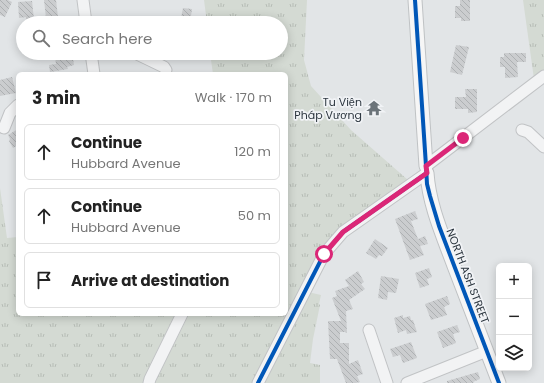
<!DOCTYPE html>
<meta charset="utf-8">
<style>
body{margin:0;font-family:Poppins,sans-serif;background:#f6f6f6;color:#222}
.controls{position:absolute;right:12px;bottom:12px;display:grid;overflow:hidden;border-radius:6px;box-shadow:0 2px 10px #0003}
.controls button{width:36px;height:36px;display:grid;place-items:center;padding:0;border:0;border-bottom:1px solid #e0e0e0;background:#fff;color:#222;font:20px sans-serif}
.stop{position:absolute;width:12px;height:12px;margin:-9px;border:3px solid #db2777;border-radius:50%;background:#fff}
.stop.end{background:#db2777;border-color:#fff;box-shadow:0 1px 4px #0008}
.list{margin:0;padding:0;list-style:none}
h2{display:flex;justify-content:space-between;align-items:center;height:52px;margin:0;padding:0 16px;font-size:17px}
h2 small{font-size:13px;font-weight:400;color:#767676}
.list li{display:grid;grid-template-columns:26px 1fr auto;gap:12px;align-items:center;box-sizing:border-box;height:56px;margin:0 8px 8px;padding:0 8px;border:1px solid #e0e0e0;border-radius:6px}
.list b{display:block;font-size:15px;white-space:nowrap}
.list p{margin:0;font-size:13px;white-space:nowrap;color:#767676}
.list em{font-size:13px;font-style:normal;color:#767676}
.icon{flex:none;width:22px;height:22px;fill:none;stroke:currentColor;stroke-width:2;stroke-linecap:round;stroke-linejoin:round}
.map{position:relative;flex:none;width:544px;height:383px;overflow:hidden}
.search{position:absolute;background:#fff;box-shadow:0 2px 10px #0003;left:16px;top:16px;width:272px;height:44px;display:flex;align-items:center;gap:10px;box-sizing:border-box;padding:0 14px;border-radius:22px;color:#767676;font-size:15px}
.panel{position:absolute;background:#fff;box-shadow:0 2px 10px #0003;left:16px;top:72px;width:272px;height:244px;border-radius:6px}
.map>svg:first-child{display:block}
.grass{fill:url(#grass-tufts)}
.building{fill:url(#building-back-hatch)}
.lines{fill:none;stroke-linecap:round;stroke-linejoin:round}
.minor-casing{stroke:#c1c3c5;stroke-width:13}
.major-casing{stroke:#bfc2c4;stroke-width:15}
.minor{stroke:#f2f3f4;stroke-width:11}
.major{stroke:#f6f6f6;stroke-width:13}
.cycleway-casing{stroke:#f1f3f6;stroke-width:6}
.cycleway{stroke:#0057b8;stroke-width:4}
.route{stroke:#db2777;stroke-width:5}
.labels{text-anchor:middle;dominant-baseline:central;stroke-width:3.5;stroke-linejoin:round;paint-order:stroke}
.poi-label{font-size:11px;fill:#2b353e;stroke:#f1f3f6;text-anchor:end}
.street-label{font-size:11px;fill:#2b353e;stroke:#f1f3f6}
</style>
<div class="map">
<svg width="544" height="383" viewBox="0 0 544 383">
<defs>
<pattern id="grass-tufts" width="24" height="20" patternUnits="userSpaceOnUse"><rect width="24" height="20" fill="#d4dad3"/><path d="M3 7l-1-3M5 7V3M7 7l1-3M15 17l-1-3M17 17v-4M19 17l1-3" fill="none" stroke="#b6bcb6"/></pattern>
<pattern id="building-back-hatch" width="6" height="6" patternUnits="userSpaceOnUse"><rect width="6" height="6" fill="#cbcdcf"/><path d="M-1 5l2 2M0 0l6 6M5-1l2 2" fill="none" stroke="#aeb1b3"/></pattern>
</defs>
<rect width="100%" height="100%" fill="#e2e5e7"/>
<g class="grass">
<polygon points="204,0 307,0 304,60 311,86 351,130 408,180 346,224 323,245 254,383 0,383 0,188 7,238 18,237 18,314 286,314 286,74 213,74 210,53 281,53 281,23 207,23"/>
<polygon points="523,0 544,0 544,72 534,79"/>
<polygon points="308,292 321,295 319,304 320,305 313,339 310,363 320,365 320,383 265,383"/>
</g>
<g class="building">
<polygon points="0,0 8,0 12,2 5,17 0,15"/>
<polygon points="44,0 56,0 58,17 46,18"/>
<polygon points="460,0 470,0 470,21 461,21 461,18 455,18 455,6 460,6"/>
<polygon points="32,1 34,19 26,19 26,17 19,18 18,2"/>
<polygon points="183,8 192,9 190,23 180,23"/>
<polygon points="456,45 469,47 462,75 450,72"/>
<polygon points="72,53 74,65 67,67 68,69 50,72 49,65 56,64 55,56"/>
<polygon points="504,53 526,53 526,62 517,62 518,77 505,78 505,67 500,67 500,57 504,57"/>
<polygon points="12,77 16,93 0,96 0,80"/>
<polygon points="465,89 477,89 477,112 468,113 468,109 455,109 455,97 466,97"/>
<polygon points="18,129 18,145 13,148 9,141 10,139 8,135"/>
<polygon points="415,211 418,219 411,221 418,239 425,236 428,244 420,246 424,255 410,260 395,219"/>
<polygon points="375,239 388,248 382,256 379,255 376,259 366,253"/>
<polygon points="429,268 432,277 427,279 429,285 420,288 415,273"/>
<polygon points="358,271 364,282 361,284 365,289 349,300 353,309 346,311 347,333 346,333 345,332 340,332 340,343 349,343 349,364 358,360 363,374 357,376 360,382 356,383 346,383 337,359 330,359 328,321 341,321 332,298 337,296 335,291 349,286 345,280"/>
<polygon points="381,276 399,279 396,293 388,292 387,300 378,298"/>
<polygon points="447,296 450,304 444,307 447,315 431,320 425,304"/>
<polygon points="403,315 403,318 410,316 411,320 413,320 417,332 407,334 406,330 398,333 394,318"/>
<polygon points="457,325 460,332 453,334 456,343 443,348 437,332"/>
<polygon points="411,342 417,358 403,363 400,355 393,357 390,349"/>
<polygon points="478,372 480,379 473,382 474,383 447,383 447,381"/>
</g>
<g class="lines">
<g class="minor-casing">
<g id="minor">
<polyline points="83,0 86,23"/>
<polyline points="91,53 94,74"/>
<polyline points="135,53 164,67 166,70"/>
<polyline points="4,128 10,113 18,105"/>
<polyline points="522,130 528,132 544,147"/>
<polyline points="369,330 387,383"/>
<polyline points="149,383 150,379 182,314"/>
<polyline points="258,383 324,254 343,232 427,173 426,166 544,76"/>
<polyline points="407,383 487,351"/>
</g>
</g>
<g class="major-casing">
<g id="major">
<polyline points="415,0 426,166"/>
<path d="M427,173C429,205 443,236 454,266C469,305 484,344 499,383"/>
</g>
</g>
<use href="#minor" class="minor"/>
<use href="#major" class="major"/>
<g class="cycleway-casing">
<g id="cycleway">
<polyline points="415,0 426,166 427,184 430,196 439,226 499,383"/>
<polyline points="258,383 324,254 343,232 427,173"/>
</g>
</g>
<use href="#cycleway" class="cycleway"/>
</g>
<g class="lines">
<polyline class="route" points="324,254 343,232 427,173 426,166 463,138"/>
</g>
<defs>
<g id="temple-bare" transform="scale(1.2)"><path d="M0-6L5-2H3V0L6.5 2.5H4V6H1.5V3h-3V6H-4V2.5H-6.5L-3 0V-2H-5Z" fill="#6b7379" stroke="#f1f3f6" stroke-width="2.5" paint-order="stroke"/></g>
</defs>
<g fill-rule="evenodd">
<use href="#temple-bare" x="374" y="108"/>
</g>
<g class="labels">
<g class="poi-label">
<text x="362" y="102">Tu Viện<tspan x="362" dy="13">Pháp Vương</tspan></text>
</g>
<g class="street-label">
<text transform="translate(468 276) rotate(69)">NORTH ASH STREET</text>
</g>
</g>
</svg>
<div class="controls">
<button>+</button>
<button>−</button>
<button><svg class="icon" aria-label="layers" viewBox="0 0 24 24"><path d="M12 4l9 5-9 5-9-5zM3 14l9 5 9-5"/></svg></button>
</div>
<div class="stop" style="left:324px;top:254px"></div>
<div class="stop end" style="left:463px;top:138px"></div>
<div class="search"><svg class="icon" aria-label="search" viewBox="0 0 24 24"><circle cx="10" cy="10" r="6"/><path d="M15 15l6 6"/></svg>Search here</div>
<section class="panel">
<h2>3 min<small>Walk · 170 m</small></h2>
<ul class="list">
<li><svg class="icon" aria-label="ahead" viewBox="0 0 24 24"><path d="M12 20V5M6 11l6-6 6 6"/></svg><div><b>Continue</b><p>Hubbard Avenue</p></div><em>120 m</em></li>
<li><svg class="icon" aria-label="ahead" viewBox="0 0 24 24"><path d="M12 20V5M6 11l6-6 6 6"/></svg><div><b>Continue</b><p>Hubbard Avenue</p></div><em>50 m</em></li>
<li><svg class="icon" aria-label="arrive" viewBox="0 0 24 24"><path d="M6 21V4h12l-3 4 3 4H6"/></svg><div><b>Arrive at destination</b></div></li>
</ul>
</section>
</div>
